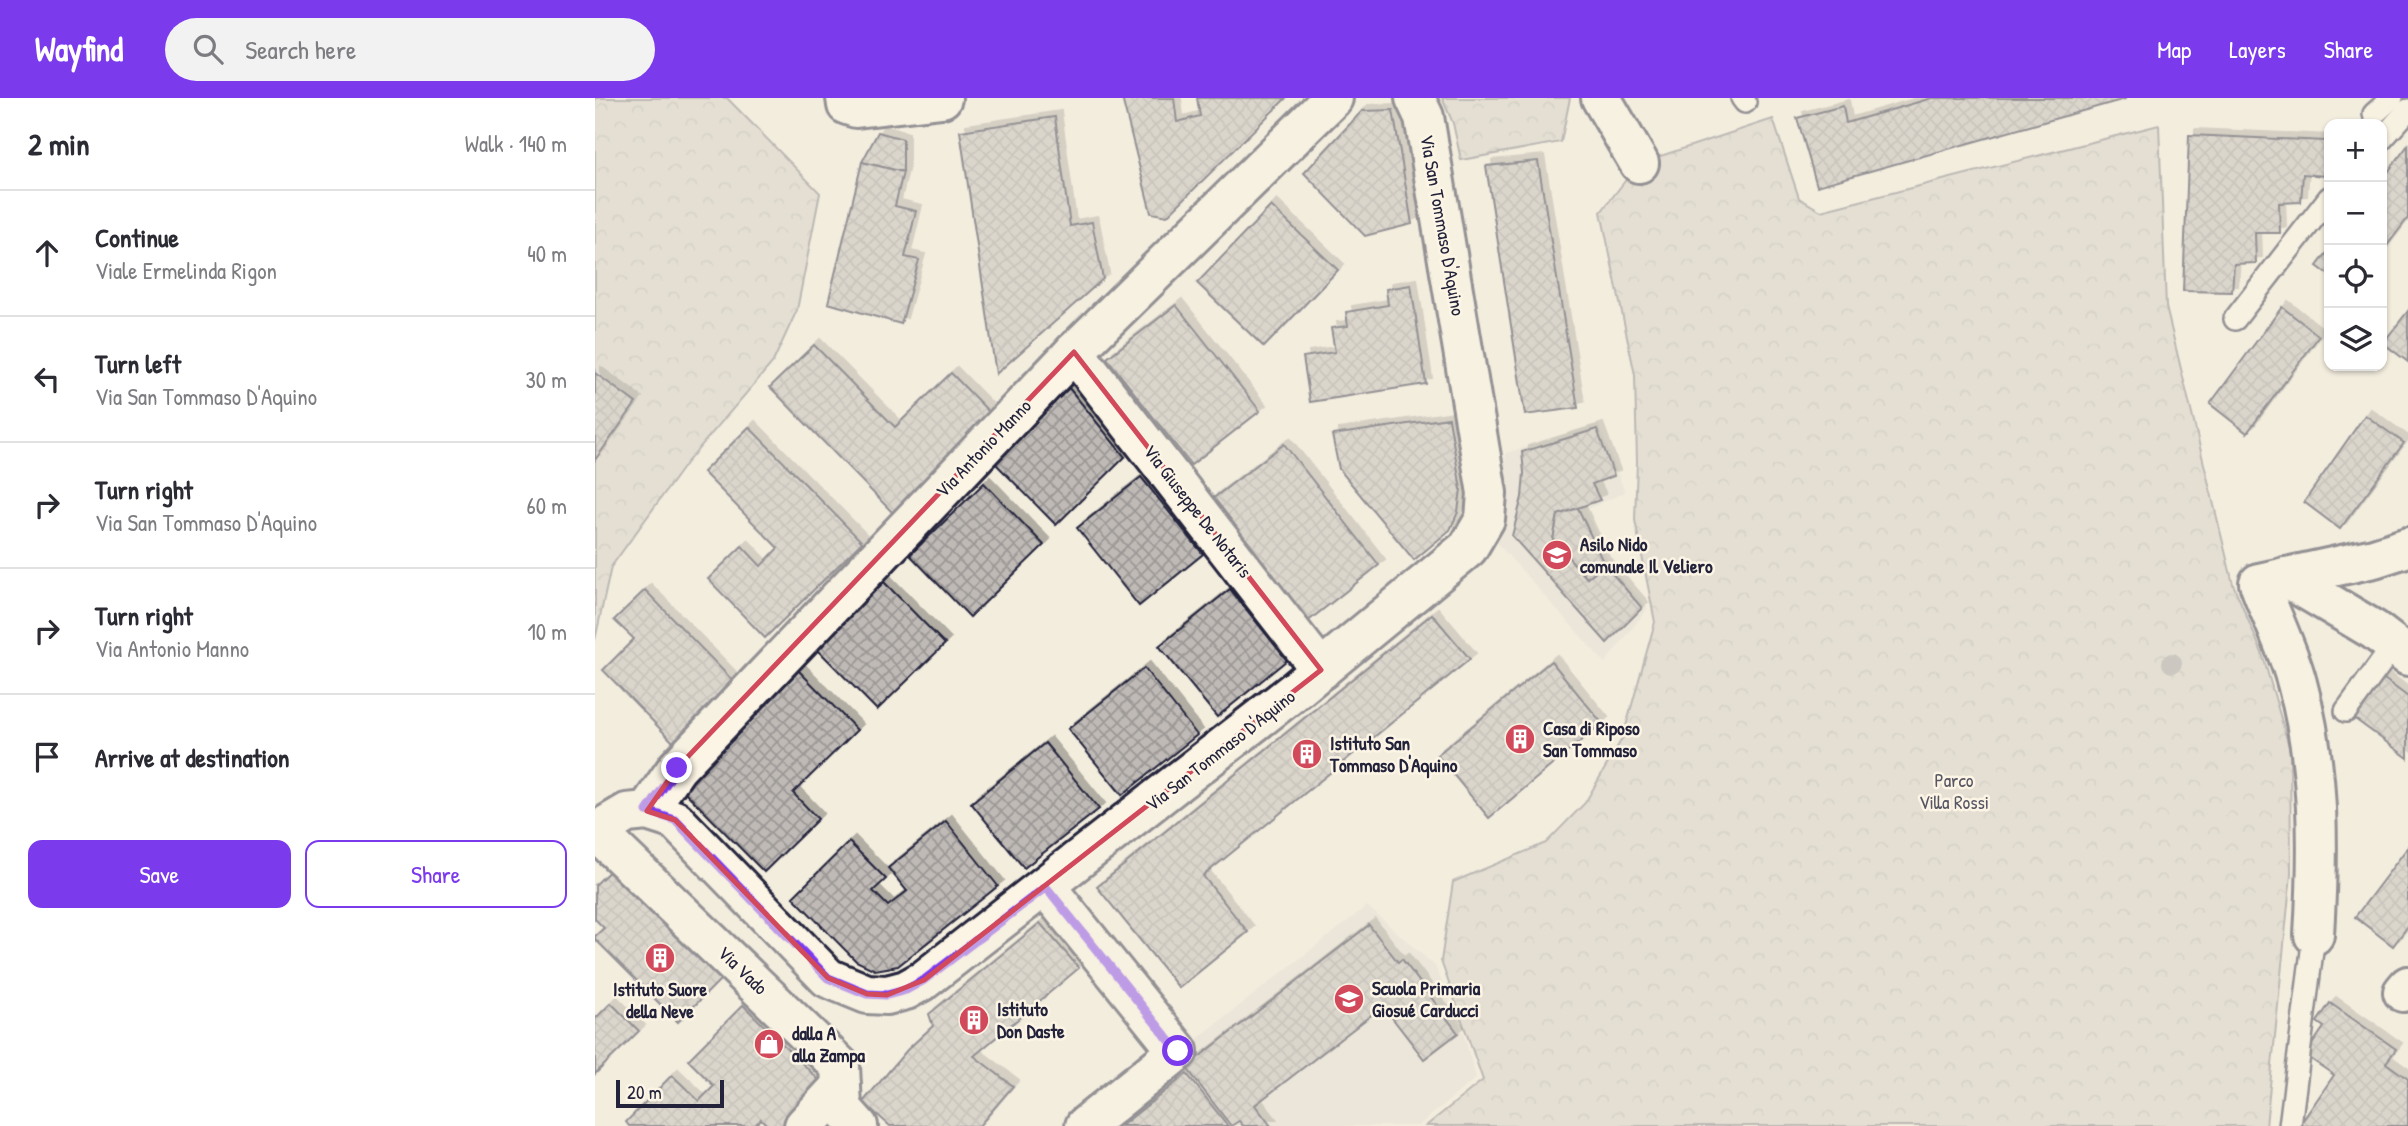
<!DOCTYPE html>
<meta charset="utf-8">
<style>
body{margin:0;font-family:"Patrick Hand",sans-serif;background:#f2f2f3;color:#2b2b33}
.controls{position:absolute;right:21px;top:21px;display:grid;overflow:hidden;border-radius:14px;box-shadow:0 2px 5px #0004}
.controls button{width:63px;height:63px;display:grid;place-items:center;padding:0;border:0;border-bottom:2px solid #e1e1e2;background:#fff;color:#2b2b33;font:35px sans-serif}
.scale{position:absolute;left:21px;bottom:18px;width:108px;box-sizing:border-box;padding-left:7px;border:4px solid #22223b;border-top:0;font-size:19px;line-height:24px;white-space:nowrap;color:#22223b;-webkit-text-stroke:5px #fcf5e5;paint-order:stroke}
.stop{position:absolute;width:21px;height:21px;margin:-16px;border:5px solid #7c3aed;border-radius:50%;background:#fff}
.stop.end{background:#7c3aed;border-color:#fff;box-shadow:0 2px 7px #0008}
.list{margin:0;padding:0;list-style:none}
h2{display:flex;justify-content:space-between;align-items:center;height:91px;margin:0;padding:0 28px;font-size:30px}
h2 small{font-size:23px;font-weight:400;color:#7c7c81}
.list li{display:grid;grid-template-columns:46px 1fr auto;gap:21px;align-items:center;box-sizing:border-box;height:126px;padding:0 28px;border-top:2px solid #e1e1e2}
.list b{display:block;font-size:26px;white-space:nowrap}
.list p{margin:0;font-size:23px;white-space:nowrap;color:#7c7c81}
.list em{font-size:23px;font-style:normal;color:#7c7c81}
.actions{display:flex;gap:14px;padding:21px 28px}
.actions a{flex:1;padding:16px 0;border:2px solid #7c3aed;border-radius:14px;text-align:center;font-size:24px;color:#7c3aed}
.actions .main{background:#7c3aed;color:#fff}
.icon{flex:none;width:38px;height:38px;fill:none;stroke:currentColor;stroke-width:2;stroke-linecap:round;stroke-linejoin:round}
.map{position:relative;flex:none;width:1813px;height:1028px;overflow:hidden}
header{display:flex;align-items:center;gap:42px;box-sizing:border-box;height:98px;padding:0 35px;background:#7c3aed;color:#fff}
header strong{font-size:33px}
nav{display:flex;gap:38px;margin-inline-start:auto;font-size:24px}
.search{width:490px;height:63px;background:#f2f2f3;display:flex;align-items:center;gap:18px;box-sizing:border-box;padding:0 24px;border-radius:38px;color:#7c7c81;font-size:26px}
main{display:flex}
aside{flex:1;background:#fff}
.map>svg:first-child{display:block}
.built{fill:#e3ded2}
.park{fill:url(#park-crowns);stroke:#7b7880;stroke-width:2}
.building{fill:url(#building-cross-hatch);stroke:#22223b;stroke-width:2;filter:url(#shadow)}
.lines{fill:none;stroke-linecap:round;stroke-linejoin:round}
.lane-casing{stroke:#22223b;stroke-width:26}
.street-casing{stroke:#22223b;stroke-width:44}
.lane{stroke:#fcf5e5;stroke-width:21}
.street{stroke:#fcf5e5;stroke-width:38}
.tree{fill:#9d9a9b}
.route{stroke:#7c3aed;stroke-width:9}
.marked{fill:none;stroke:#d1495b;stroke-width:5;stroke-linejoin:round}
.labels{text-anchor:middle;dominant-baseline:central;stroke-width:5;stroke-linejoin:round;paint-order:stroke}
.street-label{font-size:19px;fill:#22223b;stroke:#fcf5e5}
.poi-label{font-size:19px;font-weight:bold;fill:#22223b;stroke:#fcf5e5;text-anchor:start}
.park-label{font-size:19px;fill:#575665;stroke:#fcf5e5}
</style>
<header>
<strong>Wayfind</strong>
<div class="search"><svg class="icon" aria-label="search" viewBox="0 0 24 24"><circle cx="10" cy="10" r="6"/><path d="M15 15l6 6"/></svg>Search here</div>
<nav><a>Map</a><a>Layers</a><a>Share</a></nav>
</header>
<main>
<aside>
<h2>2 min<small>Walk · 140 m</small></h2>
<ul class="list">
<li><svg class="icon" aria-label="ahead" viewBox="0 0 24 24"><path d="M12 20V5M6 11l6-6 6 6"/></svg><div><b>Continue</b><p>Viale Ermelinda Rigon</p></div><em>40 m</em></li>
<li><svg class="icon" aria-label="left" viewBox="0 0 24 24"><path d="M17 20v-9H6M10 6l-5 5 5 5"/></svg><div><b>Turn left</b><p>Via San Tommaso D'Aquino</p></div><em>30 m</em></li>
<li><svg class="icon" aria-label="right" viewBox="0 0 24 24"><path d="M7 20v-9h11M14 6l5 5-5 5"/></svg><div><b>Turn right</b><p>Via San Tommaso D'Aquino</p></div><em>60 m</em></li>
<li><svg class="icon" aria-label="right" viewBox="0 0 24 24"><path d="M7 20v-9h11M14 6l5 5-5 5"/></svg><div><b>Turn right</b><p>Via Antonio Manno</p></div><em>10 m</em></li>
<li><svg class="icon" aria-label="arrive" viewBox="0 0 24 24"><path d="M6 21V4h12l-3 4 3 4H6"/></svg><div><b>Arrive at destination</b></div></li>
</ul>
<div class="actions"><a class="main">Save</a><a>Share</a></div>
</aside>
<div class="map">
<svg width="1813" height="1028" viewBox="0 0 1813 1028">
<defs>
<pattern id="park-crowns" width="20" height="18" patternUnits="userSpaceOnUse" patternTransform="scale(1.75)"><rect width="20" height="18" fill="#d4cfc6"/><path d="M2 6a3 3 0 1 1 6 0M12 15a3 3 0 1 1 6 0" fill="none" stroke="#b6b1ab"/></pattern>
<pattern id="building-cross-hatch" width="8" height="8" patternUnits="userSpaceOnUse" patternTransform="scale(1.75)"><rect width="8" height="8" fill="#bfbab6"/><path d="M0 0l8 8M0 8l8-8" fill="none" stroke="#9b9795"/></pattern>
<filter id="shadow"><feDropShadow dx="6" dy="-6" stdDeviation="0" flood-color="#0004"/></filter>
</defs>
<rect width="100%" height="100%" fill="#f3edde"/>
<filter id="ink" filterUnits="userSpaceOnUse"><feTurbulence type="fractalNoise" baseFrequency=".0143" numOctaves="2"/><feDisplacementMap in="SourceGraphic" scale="14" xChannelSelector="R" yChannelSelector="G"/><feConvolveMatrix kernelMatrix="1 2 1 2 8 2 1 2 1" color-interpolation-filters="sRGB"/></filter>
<g filter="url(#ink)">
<g class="built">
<polygon points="1003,326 1030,394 991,412 1016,469 1053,510 1010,565 902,445 911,355"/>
<polygon points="772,808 840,868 868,934 881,980 823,1028 635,1028 579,959"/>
</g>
<g class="park">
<polygon points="0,0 132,0 225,95 202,212 178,264 92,364 16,469 0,542"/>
<polygon points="847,0 975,0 966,44 866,62 858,25"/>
<polygon points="1178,21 1204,100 1226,113 1564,27 1571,209 1638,486 1667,555 1695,652 1696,776 1671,1028 831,1028 888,982 846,863 858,784 951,745 990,705 1028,639 1060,524 1040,422 1042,364 1040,277 1006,114 1044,65"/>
</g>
<g class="building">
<polygon points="527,0 579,0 582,24 605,18 602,0 691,0 572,118 556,115"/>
<polygon points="1337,0 1530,0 1530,1 1222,88 1202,20 1248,8 1251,25"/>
<polygon points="798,12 817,126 770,138 709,75 767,13"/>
<polygon points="460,19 475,128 497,124 508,181 401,276 365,33"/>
<polygon points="283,34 308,41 308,74 267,64"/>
<polygon points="1594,37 1731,43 1730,78 1708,76 1706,104 1684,105 1685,135 1660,135 1661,165 1639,166 1637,194 1588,193"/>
<polygon points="1813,47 1813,120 1787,154 1787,82"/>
<polygon points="943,63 983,310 930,317 891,68"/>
<polygon points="267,64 308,74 300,108 321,113 310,159 324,162 306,226 233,205"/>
<polygon points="676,108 743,172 669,249 602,185"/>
<polygon points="1734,152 1734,177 1722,168"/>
<polygon points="816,187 831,286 715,304 708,259 740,254 736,230 753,228 751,214 793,207 791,191"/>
<polygon points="581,207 665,313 596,367 512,260"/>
<polygon points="1687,209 1724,238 1652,335 1615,306"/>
<polygon points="1813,213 1813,264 1788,245"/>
<polygon points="219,247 300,329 356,275 398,318 298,415 175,289"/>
<polygon points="0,275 41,305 0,362"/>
<polygon points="474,290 530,359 461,427 399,364"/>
<polygon points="1770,317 1809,345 1745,431 1709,404"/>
<polygon points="854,320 866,391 863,414 855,432 819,462 744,371 737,337"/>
<polygon points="154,329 267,444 170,540 113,481 147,448 166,468 183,450 108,374"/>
<polygon points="1002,331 1019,378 997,386 1005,402 963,417 958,442 992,480 1009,466 1047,510 1012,545 917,438 927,399 929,375 927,354"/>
<polygon points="689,346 784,467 712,524 616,402"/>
<polygon points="546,379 608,456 544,508 482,430"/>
<polygon points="389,385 449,447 375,519 315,457"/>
<polygon points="983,410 1009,466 992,480 958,442 963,417"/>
<polygon points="289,484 350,546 282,612 221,550"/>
<polygon points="635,491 692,562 622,619 564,548"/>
<polygon points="50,492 140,585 78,644 8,572 39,541 19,522"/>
<polygon points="837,516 875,561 608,778 653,834 584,890 502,789"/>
<polygon points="956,563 1007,625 894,720 842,657"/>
<polygon points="549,570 602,637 527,697 473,631"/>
<polygon points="202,571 262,632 198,695 223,721 169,774 83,687"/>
<polygon points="1789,581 1813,599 1813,660 1760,621"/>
<polygon points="450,645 504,711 429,770 376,705"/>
<polygon points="351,723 403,788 303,868 280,872 261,863 198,799 254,744 291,781 278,793 293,808 312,793 293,770"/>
<polygon points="1813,749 1813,828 1798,848 1760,819"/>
<polygon points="19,769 129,878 83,924 0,841 0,838 9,830 0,821 0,787"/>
<polygon points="445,825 484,870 379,958 418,988 384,1028 295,1028 268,1004 312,952 338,928 334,916"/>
<polygon points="774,827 803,864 807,861 863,935 829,961 788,908 660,1007 676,1028 648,1028 644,1023 636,1028 591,969"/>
<polygon points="16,905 44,933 0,976 0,921"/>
<polygon points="1735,905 1801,951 1791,965 1813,981 1813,1028 1704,1028 1739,977 1710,957 1729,929 1722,924"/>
<polygon points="148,907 234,992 198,1028 173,1028 166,1021 159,1028 34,1028 31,1024 77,977 104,1003 119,988 93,962"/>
<polygon points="592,976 633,1028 526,1028"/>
</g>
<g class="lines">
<g class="lane-casing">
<g id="lane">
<polyline points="1147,0 1150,4"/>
<polyline points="1779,16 1797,0"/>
<polyline points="1787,41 1813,12"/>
<polyline points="1640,221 1734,100"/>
<polyline points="1751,613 1799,547"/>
<polyline points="1695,1028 1719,837"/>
</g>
</g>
<g class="street-casing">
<g id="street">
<polyline points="251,0 252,7 261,10 347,0"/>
<polyline points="1006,0 1044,65"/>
<polyline points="479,254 726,572"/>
<polyline points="1690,479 1779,532 1813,558"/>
<polyline points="52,713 82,670 479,254 738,0"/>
<polyline points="1,733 245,968 247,1010 263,1028"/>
<polyline points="0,734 32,715 52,713 80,722 233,880 272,896 292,897 311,892 329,882 702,591 873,450 890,421 892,395 829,19 820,0"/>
<polyline points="451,789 583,953 490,1028"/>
<path d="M1719,837C1724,752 1725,668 1702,585C1693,551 1676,518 1664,485L1779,460L1813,449"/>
<polyline points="1808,894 1813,888"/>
<polyline points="209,1028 246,988"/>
</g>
</g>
<use href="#lane" class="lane"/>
<use href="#street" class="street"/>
</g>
<circle class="tree" cx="1577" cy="565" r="10"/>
</g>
<g class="lines" filter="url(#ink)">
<polyline class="route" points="82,670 52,713 80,722 233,880 272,896 292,897 311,892 329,882 451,789 583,953"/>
</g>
<path d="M0 0H1813V1028H0ZM479,254L726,572L329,882L292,897L272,896L233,880L80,722L52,713L82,670Z" fill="#f3edde" fill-opacity=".55" fill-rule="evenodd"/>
<path class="marked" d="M479,254L726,572L329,882L292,897L272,896L233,880L80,722L52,713L82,670Z"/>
<defs>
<g id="school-disc" transform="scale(1.575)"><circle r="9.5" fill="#d1495b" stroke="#fcf5e5"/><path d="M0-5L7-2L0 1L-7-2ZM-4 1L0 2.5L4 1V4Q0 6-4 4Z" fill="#fff"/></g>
<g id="building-disc" transform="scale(1.575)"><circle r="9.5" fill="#d1495b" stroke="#fcf5e5"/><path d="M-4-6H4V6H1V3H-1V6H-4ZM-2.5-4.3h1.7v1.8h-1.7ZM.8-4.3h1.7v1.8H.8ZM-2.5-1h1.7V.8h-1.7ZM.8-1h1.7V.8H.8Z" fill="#fff"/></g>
<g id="shop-disc" transform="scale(1.575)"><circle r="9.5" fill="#d1495b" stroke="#fcf5e5"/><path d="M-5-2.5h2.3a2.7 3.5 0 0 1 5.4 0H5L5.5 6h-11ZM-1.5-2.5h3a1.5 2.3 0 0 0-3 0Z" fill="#fff"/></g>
</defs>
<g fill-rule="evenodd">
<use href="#school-disc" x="962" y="457"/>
<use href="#building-disc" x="925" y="641"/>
<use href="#building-disc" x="712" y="656"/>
<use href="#building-disc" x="65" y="860"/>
<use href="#school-disc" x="754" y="901"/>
<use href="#building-disc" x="379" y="922"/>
<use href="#shop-disc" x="174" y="946"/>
</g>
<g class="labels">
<g class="street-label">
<text transform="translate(848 127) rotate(80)">Via San Tommaso D'Aquino</text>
<text transform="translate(388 350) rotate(-46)">Via Antonio Manno</text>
<text transform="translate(603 413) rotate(52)">Via Giuseppe De Notaris</text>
<text transform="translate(625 652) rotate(-38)">Via San Tommaso D'Aquino</text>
<text transform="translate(148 872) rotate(44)">Via Vado</text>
</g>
<g class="poi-label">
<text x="985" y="446">Asilo Nido<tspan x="985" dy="22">comunale Il Veliero</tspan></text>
<text x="948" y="630">Casa di Riposo<tspan x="948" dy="22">San Tommaso</tspan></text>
<text x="735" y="645">Istituto San<tspan x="735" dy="22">Tommaso D'Aquino</tspan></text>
<text x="777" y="890">Scuola Primaria<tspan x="777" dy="22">Giosué Carducci</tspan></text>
<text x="65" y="891" text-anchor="middle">Istituto Suore<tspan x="65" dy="22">della Neve</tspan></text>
<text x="402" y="911">Istituto<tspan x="402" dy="22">Don Daste</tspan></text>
<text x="197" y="935">dalla A<tspan x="197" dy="22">alla Zampa</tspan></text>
</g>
<g class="park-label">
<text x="1359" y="682">Parco<tspan x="1359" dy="22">Villa Rossi</tspan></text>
</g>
</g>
</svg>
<div class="controls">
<button>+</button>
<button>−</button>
<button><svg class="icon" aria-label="locate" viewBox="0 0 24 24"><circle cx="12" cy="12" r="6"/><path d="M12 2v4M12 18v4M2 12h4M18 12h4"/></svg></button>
<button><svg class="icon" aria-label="layers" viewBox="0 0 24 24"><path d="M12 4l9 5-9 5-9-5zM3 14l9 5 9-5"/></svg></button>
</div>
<div class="scale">20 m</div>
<div class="stop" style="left:583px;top:953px"></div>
<div class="stop end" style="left:82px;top:670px"></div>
</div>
</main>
